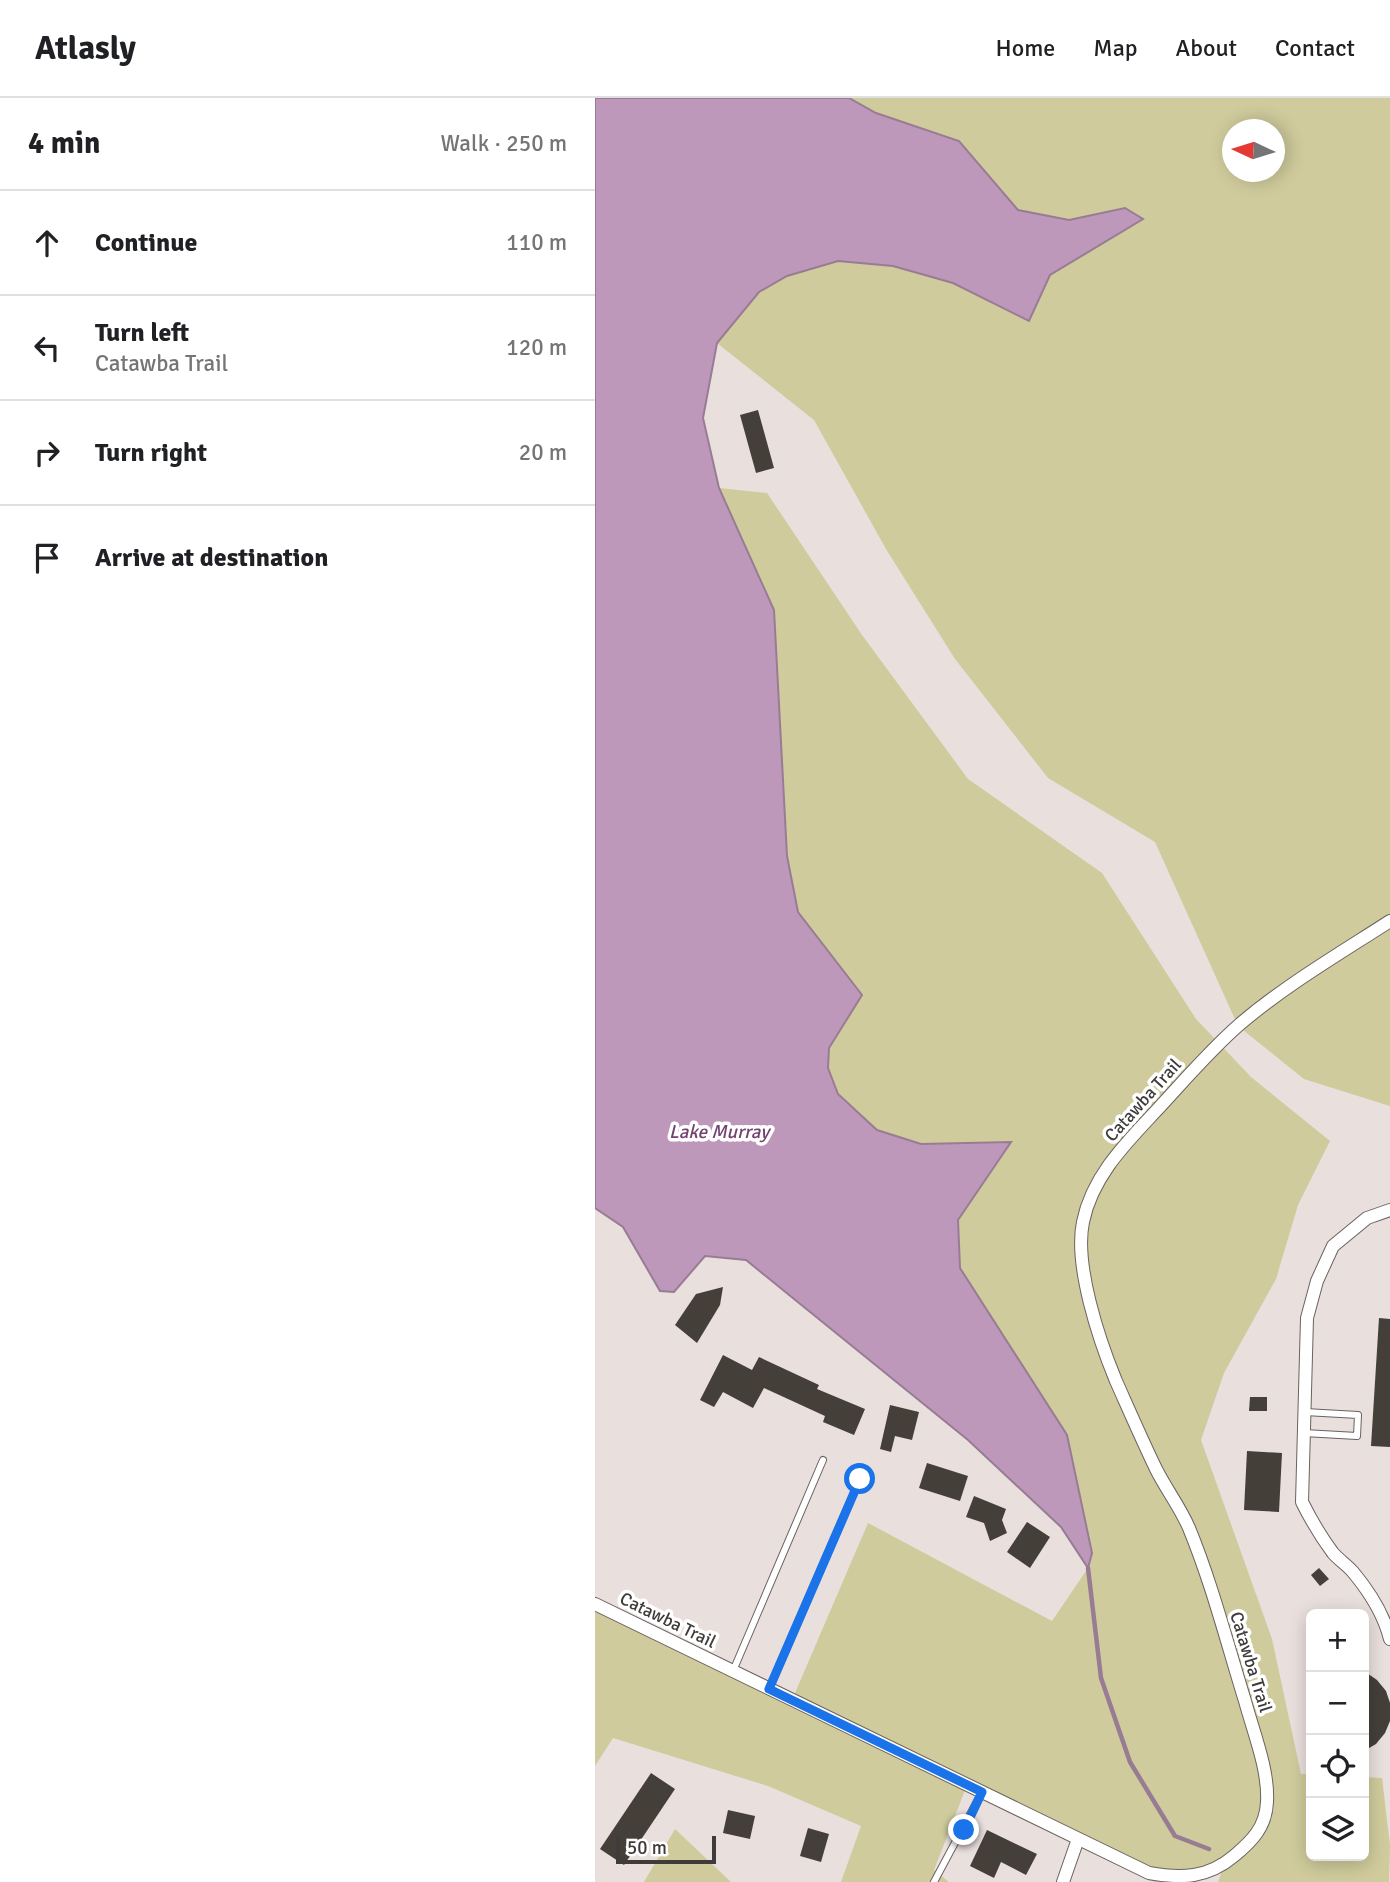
<!DOCTYPE html>
<meta charset="utf-8">
<style>
body{margin:0;font-family:Signika,sans-serif;background:#f2f2f2;color:#202124}
.controls{position:absolute;right:21px;bottom:21px;display:grid;overflow:hidden;border-radius:10px;box-shadow:0 4px 18px #0003}
.controls button{width:63px;height:63px;display:grid;place-items:center;padding:0;border:0;border-bottom:2px solid #e0e0e0;background:#fff;color:#202124;font:35px sans-serif}
.compass{position:absolute;left:627px;top:21px;width:63px;height:63px;border-radius:50%;background:#fff;box-shadow:0 4px 18px #0003;rotate:274deg}
.scale{position:absolute;left:21px;bottom:18px;width:100px;box-sizing:border-box;padding-left:7px;border:4px solid #3f3b3a;border-top:0;font-size:19px;line-height:24px;white-space:nowrap;color:#3f3b3a;-webkit-text-stroke:5px #fff;paint-order:stroke}
.stop{position:absolute;width:21px;height:21px;margin:-16px;border:5px solid #1a73e8;border-radius:50%;background:#fff}
.stop.end{background:#1a73e8;border-color:#fff;box-shadow:0 2px 7px #0008}
.list{margin:0;padding:0;list-style:none}
h2{display:flex;justify-content:space-between;align-items:center;height:91px;margin:0;padding:0 28px;font-size:30px}
h2 small{font-size:23px;font-weight:400;color:#757577}
.list li{display:grid;grid-template-columns:46px 1fr auto;gap:21px;align-items:center;box-sizing:border-box;height:105px;padding:0 28px;border-top:2px solid #e0e0e0}
.list b{display:block;font-size:26px;white-space:nowrap}
.list p{margin:0;font-size:23px;white-space:nowrap;color:#757577}
.list em{font-size:23px;font-style:normal;color:#757577}
.icon{flex:none;width:38px;height:38px;fill:none;stroke:currentColor;stroke-width:2;stroke-linecap:round;stroke-linejoin:round}
.map{position:relative;flex:none;width:795px;height:1784px;overflow:hidden}
header{display:flex;align-items:center;gap:42px;box-sizing:border-box;height:98px;padding:0 35px;background:#fff;border-bottom:2px solid #e0e0e0}
header strong{font-size:33px}
nav{display:flex;gap:38px;margin-inline-start:auto;font-size:24px}
main{display:flex}
aside{flex:1;background:#fff}
.map>svg:first-child{display:block}
.green{fill:#cfcb9c;fill-rule:evenodd}
.water{fill:#be98bb;stroke:#987c94;stroke-width:2}
.lines{fill:none;stroke-linecap:round;stroke-linejoin:round}
.stream{stroke:#987c94;stroke-width:4.5}
.building{fill:#443f39}
.lane-casing{stroke:#6a6260;stroke-width:8}
.street-casing{stroke:#6a6260;stroke-width:14}
.lane{stroke:#fff;stroke-width:6}
.street{stroke:#fff;stroke-width:12}
.route{stroke:#1a73e8;stroke-width:9}
.labels{text-anchor:middle;dominant-baseline:central;stroke-width:7;stroke-linejoin:round;paint-order:stroke}
.street-label{font-size:18px;fill:#3f3b3a;stroke:#fff}
.water-label{font-size:19px;font-style:italic;fill:#744271;stroke:#fff}
</style>
<header>
<strong>Atlasly</strong>
<nav><a>Home</a><a>Map</a><a>About</a><a>Contact</a></nav>
</header>
<main>
<aside>
<h2>4 min<small>Walk · 250 m</small></h2>
<ul class="list">
<li><svg class="icon" aria-label="ahead" viewBox="0 0 24 24"><path d="M12 20V5M6 11l6-6 6 6"/></svg><div><b>Continue</b></div><em>110 m</em></li>
<li><svg class="icon" aria-label="left" viewBox="0 0 24 24"><path d="M17 20v-9H6M10 6l-5 5 5 5"/></svg><div><b>Turn left</b><p>Catawba Trail</p></div><em>120 m</em></li>
<li><svg class="icon" aria-label="right" viewBox="0 0 24 24"><path d="M7 20v-9h11M14 6l5 5-5 5"/></svg><div><b>Turn right</b></div><em>20 m</em></li>
<li><svg class="icon" aria-label="arrive" viewBox="0 0 24 24"><path d="M6 21V4h12l-3 4 3 4H6"/></svg><div><b>Arrive at destination</b></div></li>
</ul>
</aside>
<div class="map">
<svg width="795" height="1784" viewBox="0 0 795 1784">
<rect width="100%" height="100%" fill="#e9dfdc"/>
<g class="green">
<path d="M254,0H795V1008L709,981L643,928L560,744L453,680L360,561L291,451L219,322L122,245L164,194L192,178L243,163L298,168L358,185L434,223L455,177L548,121L530,110L474,122L423,112L364,43L281,15ZM638,32H680V74H638Z"/>
<polygon points="124,390 172,395 267,537 373,681 507,775 601,921 656,979 735,1043 703,1107 681,1181 629,1275 606,1342 677,1541 706,1676 716,1676 716,1758 769,1758 769,1679 787,1680 795,1747 794,1784 623,1784 629,1767 576,1779 372,1687 339,1772 354,1784 246,1784 266,1728 173,1688 18,1640 0,1668 0,1506 197,1602 273,1425 457,1523 493,1470 472,1337 365,1170 363,1122 415,1044 326,1046 282,1032 243,995 233,970 234,950 267,897 203,814 192,758 179,512"/>
<polygon points="80,1731 136,1784 49,1784"/>
</g>
<polygon class="water" points="0,0 254,0 281,15 364,43 423,112 474,122 530,110 548,121 455,177 434,223 358,185 298,168 243,163 192,178 164,194 122,245 108,320 124,390 179,512 192,758 203,814 267,897 234,950 233,970 243,996 282,1032 326,1046 416,1044 363,1122 365,1170 472,1337 497,1455 493,1470 466,1429 373,1342 151,1162 110,1158 79,1194 65,1193 28,1129 0,1110"/>
<g class="lines">
<polyline class="stream" points="493,1470 506,1580 535,1664 580,1738 614,1751"/>
</g>
<g class="building">
<polygon points="163,312 179,370 161,375 145,317"/>
<polygon points="128,1189 125,1207 102,1245 80,1227 101,1196"/>
<polygon points="784,1220 795,1221 795,1349 776,1348"/>
<polygon points="128,1257 157,1272 164,1259 224,1287 222,1291 270,1311 259,1337 228,1324 230,1318 169,1290 158,1310 128,1294 119,1309 105,1302"/>
<polygon points="655,1299 672,1299 672,1313 654,1313"/>
<polygon points="295,1307 324,1314 317,1342 300,1338 296,1354 285,1351"/>
<polygon points="652,1353 687,1355 684,1414 649,1412"/>
<polygon points="332,1365 373,1378 365,1403 324,1390"/>
<polygon points="379,1398 411,1411 407,1422 412,1435 395,1443 389,1425 371,1419"/>
<polygon points="432,1424 455,1439 435,1470 412,1454"/>
<polygon points="724,1470 734,1481 725,1488 716,1477"/>
<polygon points="769,1573 782,1582 791,1593 795,1605 795,1623 790,1635 781,1646 769,1653"/>
<polygon points="56,1675 80,1691 29,1767 5,1751"/>
<polygon points="133,1712 160,1718 155,1741 128,1735"/>
<polygon points="213,1730 234,1736 226,1764 205,1758"/>
<polygon points="392,1732 442,1756 431,1777 406,1764 399,1780 375,1768"/>
</g>
<g class="lines">
<g class="lane-casing">
<g id="lane">
<polyline points="709,1335 762,1338 763,1317 710,1314"/>
<polyline points="138,1573 228,1362"/>
<polyline points="174,1591 265,1381"/>
<polyline points="339,1784 387,1694"/>
</g>
</g>
<g class="street-casing">
<g id="street">
<path d="M795,1112L772,1120L738,1148L722,1183L712,1220L707,1404C716,1422 726,1439 738,1455C744,1462 752,1467 758,1474C773,1492 789,1517 795,1541"/>
<path d="M0,1506L554,1775C586,1781 613,1780 639,1758C657,1743 671,1729 672,1704C674,1672 658,1633 650,1603C632,1545 617,1486 594,1430C585,1409 571,1391 561,1371C547,1342 534,1312 521,1283C504,1242 479,1167 488,1124C497,1079 530,1046 560,1014C588,984 614,953 645,926C691,887 744,856 795,823"/>
<polyline points="468,1784 483,1741"/>
</g>
</g>
<use href="#lane" class="lane"/>
<use href="#street" class="street"/>
</g>
<g class="lines">
<polyline class="route" points="265,1381 174,1591 387,1694 369,1732"/>
</g>
<g class="labels">
<g class="street-label">
<text transform="translate(548 1002) rotate(-48)">Catawba Trail</text>
<text transform="translate(73 1522) rotate(26)">Catawba Trail</text>
<text transform="translate(656 1564) rotate(73)">Catawba Trail</text>
</g>
<g class="water-label">
<text x="124" y="1034">Lake Murray</text>
</g>
</g>
</svg>
<div class="controls">
<button>+</button>
<button>−</button>
<button><svg class="icon" aria-label="locate" viewBox="0 0 24 24"><circle cx="12" cy="12" r="6"/><path d="M12 2v4M12 18v4M2 12h4M18 12h4"/></svg></button>
<button><svg class="icon" aria-label="layers" viewBox="0 0 24 24"><path d="M12 4l9 5-9 5-9-5zM3 14l9 5 9-5"/></svg></button>
</div>
<svg class="compass" viewBox="-18 -18 36 36"><path d="M0-13l5 13h-10z" fill="#e53935"/><path d="M0 13l5-13h-10z" fill="#757577"/></svg>
<div class="scale">50 m</div>
<div class="stop" style="left:265px;top:1381px"></div>
<div class="stop end" style="left:369px;top:1732px"></div>
</div>
</main>
